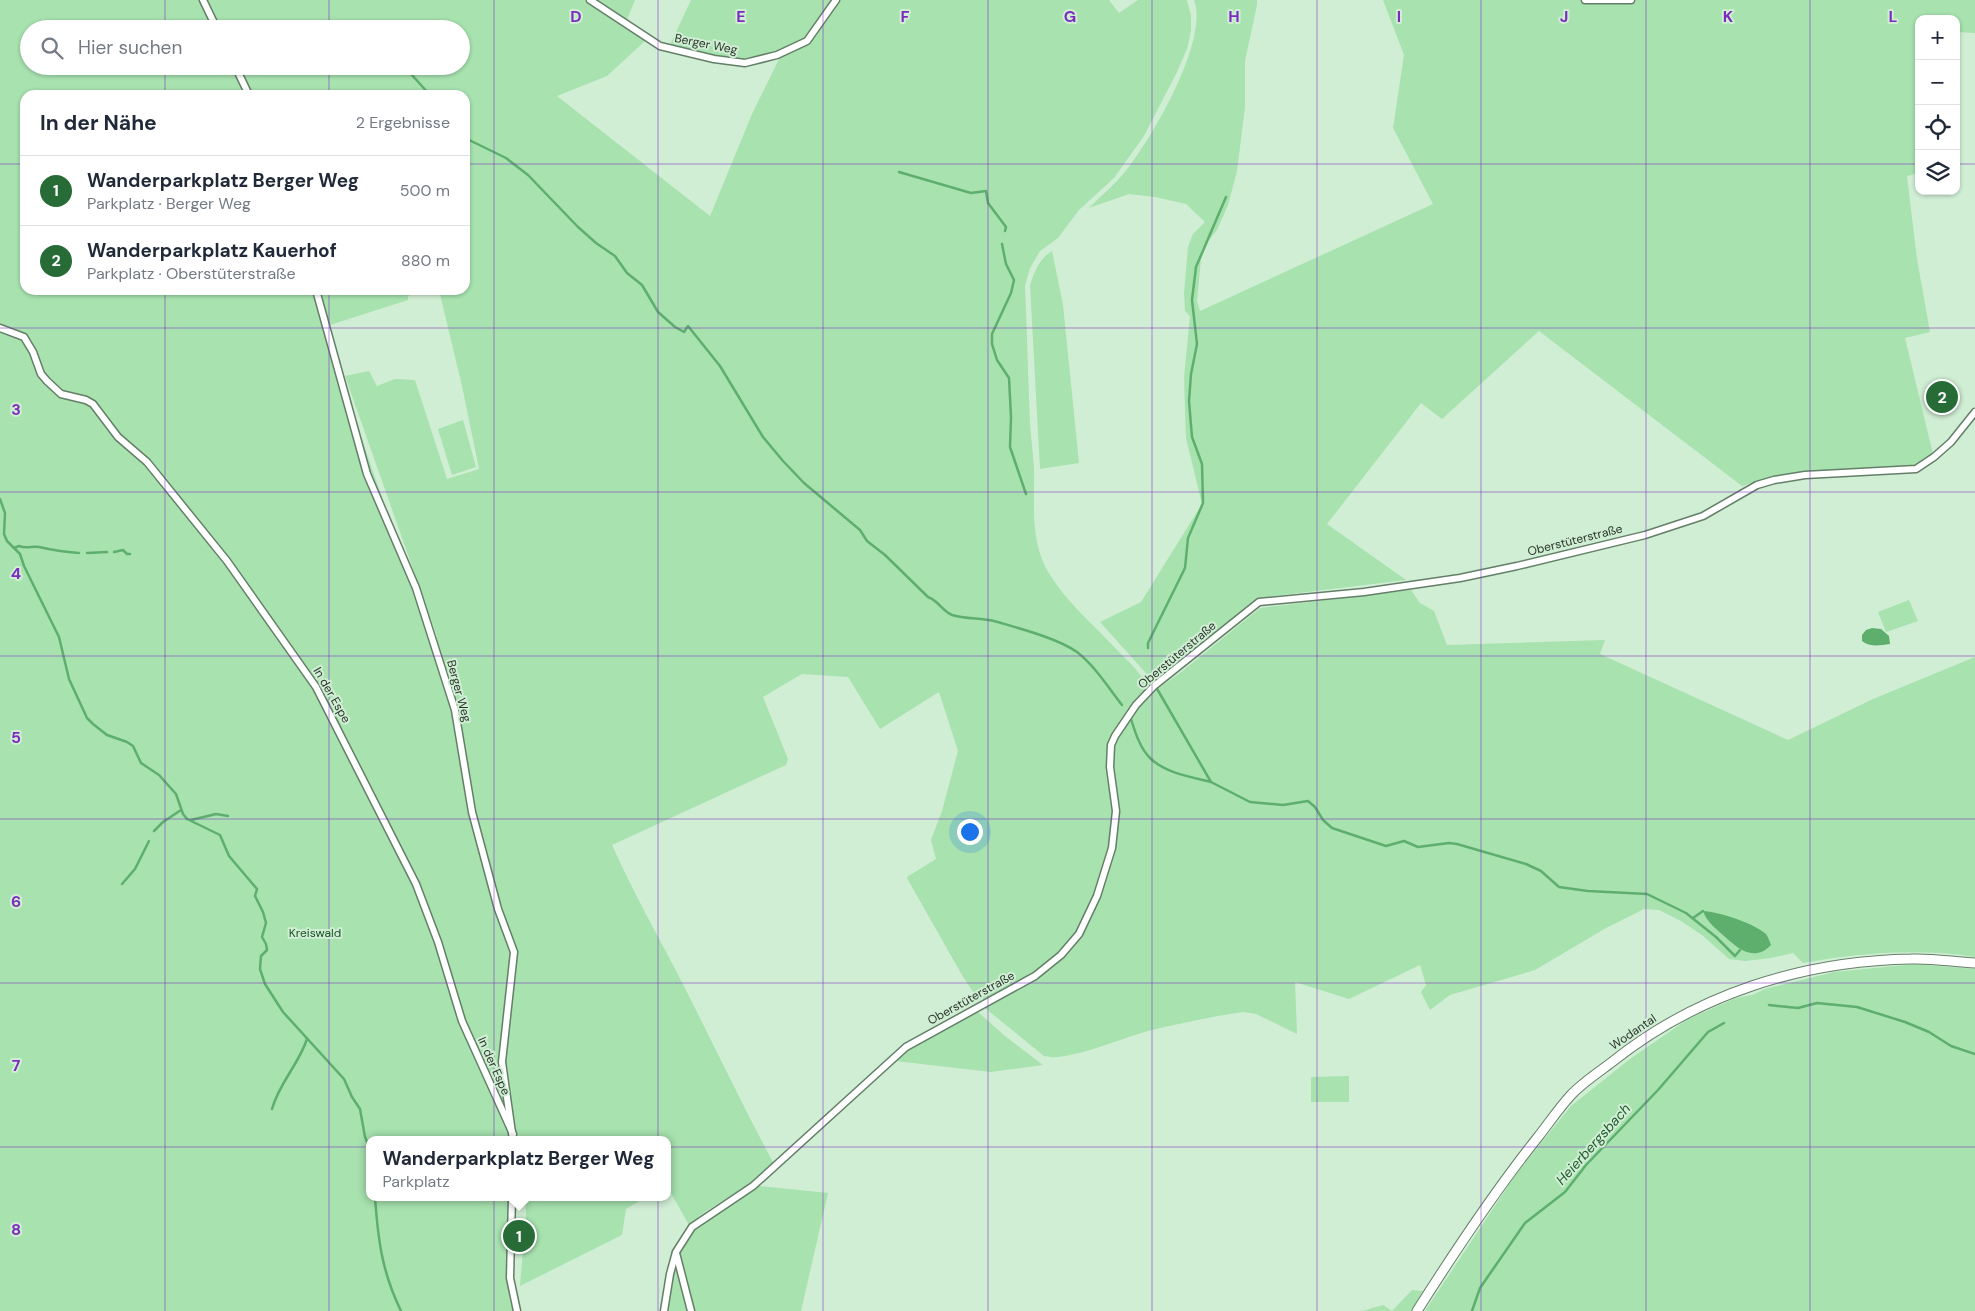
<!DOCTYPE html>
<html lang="de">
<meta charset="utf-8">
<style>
body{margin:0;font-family:"DM Sans",sans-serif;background:#f6f6f7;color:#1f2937}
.controls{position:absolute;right:15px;top:15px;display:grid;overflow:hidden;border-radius:10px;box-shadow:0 1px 4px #0004}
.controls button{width:45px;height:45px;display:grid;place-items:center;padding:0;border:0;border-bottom:1px solid #e0e1e3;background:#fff;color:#1f2937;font:25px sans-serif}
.you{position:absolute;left:969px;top:831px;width:18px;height:18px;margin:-12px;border:4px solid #fff;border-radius:50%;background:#1a73e8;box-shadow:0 0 0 8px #1a73e833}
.badge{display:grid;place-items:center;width:32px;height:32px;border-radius:50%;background:#276c37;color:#fff;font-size:16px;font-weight:700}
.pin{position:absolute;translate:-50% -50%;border:2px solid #fff;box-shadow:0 1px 5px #0006}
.popup{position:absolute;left:366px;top:1136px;width:305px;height:65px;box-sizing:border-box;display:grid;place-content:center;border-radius:10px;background:#fff;filter:drop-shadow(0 1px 4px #0005);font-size:16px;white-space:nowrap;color:#747a83}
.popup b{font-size:19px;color:#1f2937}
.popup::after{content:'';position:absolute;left:50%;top:100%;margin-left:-10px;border:10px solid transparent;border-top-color:#fff}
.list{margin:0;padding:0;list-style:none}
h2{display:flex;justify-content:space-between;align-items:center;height:65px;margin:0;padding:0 20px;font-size:21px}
h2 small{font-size:16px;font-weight:400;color:#747a83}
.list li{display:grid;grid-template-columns:32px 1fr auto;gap:15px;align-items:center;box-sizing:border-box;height:70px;padding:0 20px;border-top:1px solid #e0e1e3}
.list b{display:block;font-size:19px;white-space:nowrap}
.list p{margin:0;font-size:16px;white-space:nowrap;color:#747a83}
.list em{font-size:16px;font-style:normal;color:#747a83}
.icon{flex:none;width:28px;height:28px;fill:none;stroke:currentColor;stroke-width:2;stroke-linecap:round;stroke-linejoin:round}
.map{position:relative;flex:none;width:1975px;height:1311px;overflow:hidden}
.search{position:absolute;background:#fff;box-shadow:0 1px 4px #0004;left:20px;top:20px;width:450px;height:55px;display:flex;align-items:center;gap:12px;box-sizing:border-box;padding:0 18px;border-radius:28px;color:#747a83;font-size:19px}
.panel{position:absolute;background:#fff;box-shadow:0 1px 4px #0004;left:20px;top:90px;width:450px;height:205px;border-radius:15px}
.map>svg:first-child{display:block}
.green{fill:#a7e2af}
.water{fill:#5eaf6d}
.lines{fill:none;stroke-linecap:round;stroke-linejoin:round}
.stream{stroke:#5eaf6d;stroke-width:2.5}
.minor-casing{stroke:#647f68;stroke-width:9}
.secondary-casing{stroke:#647f68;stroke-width:11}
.minor{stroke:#fff;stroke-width:6}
.secondary{stroke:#fff;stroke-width:9}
.grid{fill:none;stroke:#7b2cbf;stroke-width:1;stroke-opacity:0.55}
.labels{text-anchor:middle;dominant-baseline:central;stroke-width:4;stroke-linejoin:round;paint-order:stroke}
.street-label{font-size:12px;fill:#2a352b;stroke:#d0eed4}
.park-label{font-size:12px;fill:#185226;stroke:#d0eed4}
.water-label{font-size:14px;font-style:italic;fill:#225b2f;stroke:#d0eed4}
.grid-label{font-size:16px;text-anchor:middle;font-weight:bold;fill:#7b2cbf;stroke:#d0eed4;stroke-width:4;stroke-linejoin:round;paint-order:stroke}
</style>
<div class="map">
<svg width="1975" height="1311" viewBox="0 0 1975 1311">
<rect width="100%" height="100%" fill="#d0eed4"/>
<g class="green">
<path d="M0,0H199L213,29H29V66H231L245,95H25V290H316L340,376L431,639L437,637L345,376L369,371L377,386L395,379L415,380L447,479L479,469L462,386L439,290H465V95H252L238,66H461V29H220L206,0H585L645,41L607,76L557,96L710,216L752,114L780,57L808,43L839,0H1109L1119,13L1138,0H1187L1191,16V31L1187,49L1176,74L1144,136L1114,178L1079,210L1058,238L1040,251L1030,268L1025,286C1027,331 1028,377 1030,423C1031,438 1033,453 1034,468C1035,505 1029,542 1050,575C1068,604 1096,627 1119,652C1129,662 1141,673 1148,687C1128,707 1107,732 1107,762C1107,782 1113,802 1113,822C1112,840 1106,857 1101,874C1095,892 1089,911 1080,927C1059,964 1019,981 984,999L977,998L962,975L908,880L907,877L936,859L931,840L942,811L958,751L939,692L880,729L848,677L802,674L763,697L788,759L786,765L612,845C637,901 668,953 695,1008C721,1060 746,1112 774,1164L753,1182L706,1211L689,1225L668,1188V1140H370V1197H512L508,1279L516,1311H0Z"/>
<polygon points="592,0 635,0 626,22"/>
<path d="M691,0H833C825,12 817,27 806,38C801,43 793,46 786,49C748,68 708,56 669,47Z"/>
<path d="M1194,0H1257V5L1245,61V107L1237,171L1228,205L1217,230L1202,249L1197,301L1200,311L1433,204L1393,128L1404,55L1383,0H1975V33L1956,32V19H1919V29L1917,30L1919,173L1907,176L1917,259L1930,332L1905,338L1933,454L1916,466L1795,474L1771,477L1742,486L1539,331L1442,419L1421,403L1327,524L1406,580L1258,598L1154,682L1100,622L1141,602L1202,504L1186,438L1184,377L1190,316L1185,311L1184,293L1188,247L1193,234L1205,222L1186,204L1155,197L1129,194L1089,208C1103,194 1119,181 1131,164C1155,132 1209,39 1194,0Z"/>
<path d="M1052,251L1063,305L1079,463L1040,469L1030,285C1035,271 1039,259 1052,251Z"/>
<polygon points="320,290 424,290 408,296 408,300 330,325"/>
<polygon points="463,420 476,467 452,475 438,429"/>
<path d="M1411,590L1420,603L1434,611L1447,645L1605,640L1600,654L1788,740L1873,699L1975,657V957C1918,948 1859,953 1803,963L1793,953L1771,958L1745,961L1729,959L1702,935L1681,921L1659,910L1644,909L1606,928L1535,970L1450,995L1430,1010L1421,992L1426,985L1420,965L1349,999L1295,982L1297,1034L1256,1014L1243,1012C1213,1016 1178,1024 1148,1031C1125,1037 1065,1063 1044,1056L985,1008L1028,984L1066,955L1087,927L1105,882L1117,842L1119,813L1113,766L1114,744L1124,726L1146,697L1180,673L1260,608Z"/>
<polygon points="1909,600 1918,621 1886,632 1878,612"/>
<polygon points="1915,964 1975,969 1975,1311 1425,1311 1516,1174 1571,1106 1630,1059 1688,1019 1736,998 1752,995 1765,989 1834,972"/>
<polygon points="978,1012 1005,1036 1043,1065 991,1072 895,1061 909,1049"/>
<polygon points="1349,1076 1349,1102 1311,1102 1311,1077"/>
<polygon points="759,1186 828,1193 801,1311 692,1311 679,1253 694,1230"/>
<polygon points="525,1197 646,1197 626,1209 622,1235 520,1286 526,1214"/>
<polygon points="676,1260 688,1311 666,1311"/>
<polygon points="1412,1290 1423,1291 1412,1311 1362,1311 1383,1305 1392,1311"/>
</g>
<g class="water">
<path d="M1872,628L1881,629L1889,636L1890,644C1880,645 1871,648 1862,641V635L1866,630Z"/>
<path d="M1703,911C1719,912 1754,923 1766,934C1768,937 1770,942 1771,945C1754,963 1737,948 1723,935C1715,928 1707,922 1703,911Z"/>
</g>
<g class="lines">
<g class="stream">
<polyline points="411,74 430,95"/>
<path d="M465,138L506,158L528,175L578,227L596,243L615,256L627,273L642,285L658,312L675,327L684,332L688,326L720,366L763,437L783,461L804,483L860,530L867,541L885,555L928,597C939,601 942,611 952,615C965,619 981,618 994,621C1018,628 1057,638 1077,652C1095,666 1108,687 1122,705"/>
<polyline points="899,172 971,193 986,191 988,203 1006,227 1005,231"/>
<polyline points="1002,244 1006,264 1014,280 1011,293 992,334 992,344 997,360 1009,378 1011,417 1010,447 1026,494"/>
<polyline points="0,499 5,513 4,534 7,541 20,554 24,566 59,637 69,679 87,718 93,724 107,735 127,742 133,746 141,763 159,775 176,794 183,814 187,819 220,835 229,856 257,889 255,896 263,912 266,923 262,937 266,944 267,950 261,956 260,969 265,984 283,1012 344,1079 352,1097 360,1109 365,1137 370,1149"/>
<path d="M14,548L19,546C26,549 32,546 39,547C52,550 66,552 79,553"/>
<polyline points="114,552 123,550 127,554 130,554"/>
<polyline points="87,553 107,552"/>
<polyline points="1148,648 1148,643 1185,568 1188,538 1203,503 1202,464 1192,437 1189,401 1191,374 1197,344 1192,300 1196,267 1226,197"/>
<polyline points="1156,687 1211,782 1250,802 1283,805 1308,801 1315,807 1323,820 1332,828 1386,846 1404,841 1418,847 1449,843 1457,844 1526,864 1541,871 1559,887 1588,891 1647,894 1686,913 1716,937 1735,956 1740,950"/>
<path d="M1131,719C1135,732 1140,748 1150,758C1165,773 1191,777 1211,782"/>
<polyline points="191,820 216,814 228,816"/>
<polyline points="154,831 163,822 181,810"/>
<polyline points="122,884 135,869 149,841"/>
<polyline points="1693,918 1703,911"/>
<polyline points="1769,1005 1798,1008 1817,1003 1857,1007 1905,1022 1929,1032 1951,1046 1975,1054"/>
<path d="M272,1109C279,1083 299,1064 307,1039"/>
<path d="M375,1197C378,1240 382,1272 401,1311"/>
<polyline points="1472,1311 1480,1288 1525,1223 1565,1192 1586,1165 1658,1090 1708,1032 1724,1023"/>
</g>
<g class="minor-casing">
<g id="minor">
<polyline points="203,0 217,29"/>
<polyline points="590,0 660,46 714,59 745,63 777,55 807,41 836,0"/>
<polyline points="1585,0 1631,0"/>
<polyline points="235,66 249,95"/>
<polyline points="316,290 367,474 416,588 455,710 472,812 498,909 514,952 502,1062 513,1140"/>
<polyline points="0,328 24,337 33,352 41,374 47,381 61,394 86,400 93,404 118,437 147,462 227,561 316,687 416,884 438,942 462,1021 513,1134"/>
<polyline points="512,1197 510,1278 517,1311"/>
<polyline points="676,1253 691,1311"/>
<polyline points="664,1311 670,1274 676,1252 692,1227 753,1186 906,1047 1035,976 1061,955 1079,934 1097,896 1112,848 1116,811 1110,767 1111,745 1115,736 1136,705 1154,686 1259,602 1364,592 1460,578 1517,566 1645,535 1703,516 1757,485 1774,480 1805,475 1916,469 1934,457 1951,442 1975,412"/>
</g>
</g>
<g class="secondary-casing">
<path id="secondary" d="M1417,1311C1455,1251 1494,1192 1538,1137C1549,1123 1559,1108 1571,1095C1582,1083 1599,1072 1612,1062C1697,994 1802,961 1911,959C1932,958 1954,962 1975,963"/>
</g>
<use href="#minor" class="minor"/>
<use href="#secondary" class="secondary"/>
</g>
<path class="grid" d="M165,0V29M329,0V29M494,0V1311M658,0V1311M823,0V1311M988,0V1311M1152,0V1311M1317,0V1311M1481,0V1311M1646,0V1311M1810,0V1311M165,66V95M329,66V95M0,164H25M465,164H1919M1956,164H1975M165,290V1311M329,290V1311M0,328H1975M0,492H1975M0,656H1975M0,819H1975M0,983H1975M0,1147H1975"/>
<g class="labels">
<g class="street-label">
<text transform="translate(706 44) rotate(11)">Berger Weg</text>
<text transform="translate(1575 540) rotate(-14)">Oberstüterstraße</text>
<text transform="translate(1177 655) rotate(-40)">Oberstüterstraße</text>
<text transform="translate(459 691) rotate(75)">Berger Weg</text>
<text transform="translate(332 695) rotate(60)">In der Espe</text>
<text transform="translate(971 998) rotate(-29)">Oberstüterstraße</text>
<text transform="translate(1633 1032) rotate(-34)">Wodantal</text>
<text transform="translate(494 1066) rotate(66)">In der Espe</text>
</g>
<g class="park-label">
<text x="315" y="933">Kreiswald</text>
</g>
<g class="water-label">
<text transform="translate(1593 1144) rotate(-48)">Heierbergsbach</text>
</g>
</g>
<g class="grid-label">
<text x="576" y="22">D</text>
<text x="741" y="22">E</text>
<text x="905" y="22">F</text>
<text x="1070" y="22">G</text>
<text x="1234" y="22">H</text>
<text x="1399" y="22">I</text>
<text x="1564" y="22">J</text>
<text x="1728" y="22">K</text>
<text x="1893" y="22">L</text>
<text x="16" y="415">3</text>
<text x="16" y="579">4</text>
<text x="16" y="743">5</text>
<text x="16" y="907">6</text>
<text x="16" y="1071">7</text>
<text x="16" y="1235">8</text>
</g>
</svg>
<div class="controls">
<button>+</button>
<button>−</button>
<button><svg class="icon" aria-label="locate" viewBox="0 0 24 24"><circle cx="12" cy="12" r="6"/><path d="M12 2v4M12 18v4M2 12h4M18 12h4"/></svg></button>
<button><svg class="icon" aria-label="layers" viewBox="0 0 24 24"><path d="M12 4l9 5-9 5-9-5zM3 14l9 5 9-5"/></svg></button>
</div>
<div class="you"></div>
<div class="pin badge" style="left:519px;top:1236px">1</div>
<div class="popup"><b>Wanderparkplatz Berger Weg</b>Parkplatz</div>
<div class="pin badge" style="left:1942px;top:397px">2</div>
<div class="search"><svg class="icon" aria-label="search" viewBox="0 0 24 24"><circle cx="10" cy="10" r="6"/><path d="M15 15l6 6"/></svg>Hier suchen</div>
<section class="panel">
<h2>In der Nähe<small>2 Ergebnisse</small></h2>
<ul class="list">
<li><span class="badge">1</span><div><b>Wanderparkplatz Berger Weg</b><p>Parkplatz · Berger Weg</p></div><em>500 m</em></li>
<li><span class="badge">2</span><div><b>Wanderparkplatz Kauerhof</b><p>Parkplatz · Oberstüterstraße</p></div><em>880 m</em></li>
</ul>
</section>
</div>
